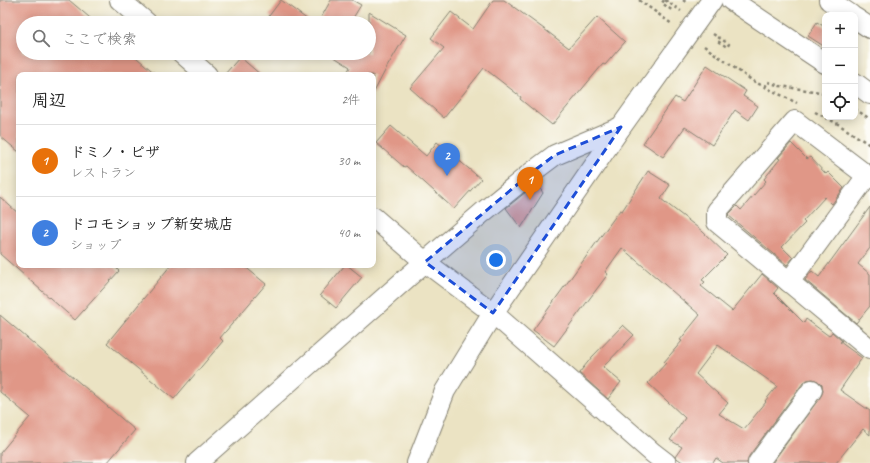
<!DOCTYPE html>
<html lang="ja">
<meta charset="utf-8">
<style>
body{margin:0;font-family:Caveat,"Klee One",sans-serif;background:#f2f2f2;color:#222}
.controls{position:absolute;right:12px;top:12px;display:grid;overflow:hidden;border-radius:8px;box-shadow:0 2px 10px #0003}
.controls button{width:36px;height:36px;display:grid;place-items:center;padding:0;border:0;border-bottom:1px solid #e0e0e0;background:#fff;color:#222;font:20px sans-serif}
.you{position:absolute;left:496px;top:260px;width:14px;height:14px;margin:-10px;border:3px solid #fff;border-radius:50%;background:#1a73e8;box-shadow:0 0 0 6px #1a73e833}
.badge{display:grid;place-items:center;width:26px;height:26px;border-radius:50%;background:#ea580c;color:#fff;font-size:13px;font-weight:700}
.pin{position:absolute;translate:-50% -33px;filter:drop-shadow(0 1px 2px #0008)}
.pin::after{content:'';position:absolute;top:21px;width:14px;height:12px;background:inherit;clip-path:polygon(0 0,100% 0,50% 100%)}
.list{margin:0;padding:0;list-style:none}
h2{display:flex;justify-content:space-between;align-items:center;height:52px;margin:0;padding:0 16px;font-size:17px}
h2 small{font-size:13px;font-weight:400;color:#767676}
.list li{display:grid;grid-template-columns:26px 1fr auto;gap:12px;align-items:center;box-sizing:border-box;height:72px;padding:0 16px;border-top:1px solid #e0e0e0}
.list b{display:block;font-size:15px;white-space:nowrap}
.list p{margin:0;font-size:13px;white-space:nowrap;color:#767676}
.list em{font-size:13px;font-style:normal;color:#767676}
.icon{flex:none;width:22px;height:22px;fill:none;stroke:currentColor;stroke-width:2;stroke-linecap:round;stroke-linejoin:round}
.map{position:relative;flex:none;width:870px;height:463px;overflow:hidden}
.search{position:absolute;background:#fff;box-shadow:0 2px 10px #0003;left:16px;top:16px;width:360px;height:44px;display:flex;align-items:center;gap:10px;box-sizing:border-box;padding:0 14px;border-radius:22px;color:#767676;font-size:15px}
.panel{position:absolute;background:#fff;box-shadow:0 2px 10px #0003;left:16px;top:72px;width:360px;height:196px;border-radius:8px}
.map>svg:first-child{display:block}
.building{fill:#e09787;fill-rule:evenodd}
.lines{fill:none;stroke-linecap:round;stroke-linejoin:round}
.minor-casing{stroke:#848070;stroke-width:22}
.path{stroke:#848070;stroke-width:2.5;stroke-dasharray:3 3;stroke-linecap:butt}
.minor{stroke:#fff;stroke-width:20}
.marked{fill:#1d4ed8;fill-opacity:0.2;stroke:#1d4ed8;stroke-width:3;stroke-dasharray:8 5;stroke-linejoin:round}
</style>
<div class="map">
<svg width="870" height="463" viewBox="0 0 870 463">
<rect width="100%" height="100%" fill="#fdfcf7"/>
<filter id="ink" filterUnits="userSpaceOnUse"><feTurbulence type="fractalNoise" baseFrequency=".025" numOctaves="2"/><feDisplacementMap in="SourceGraphic" scale="8" xChannelSelector="R" yChannelSelector="G"/><feConvolveMatrix kernelMatrix="1 2 1 2 8 2 1 2 1" color-interpolation-filters="sRGB"/></filter>
<filter id="wash" filterUnits="userSpaceOnUse"><feTurbulence type="fractalNoise" baseFrequency=".012" numOctaves="4" result="noise"/><feDisplacementMap in="SourceGraphic" scale="16" xChannelSelector="R" yChannelSelector="G"/><feGaussianBlur stdDeviation="0.9" result="paint"/><feColorMatrix in="noise" values="0 0 0 0 0 0 0 0 0 0 0 0 0 0 0 0 0 1.4 0 .05"/><feComposite in="paint" operator="in"/></filter>
<g filter="url(#wash)">
<rect width="100%" height="100%" fill="#ebe3c3"/>
<g id="blocks">
<g class="building">
<polygon points="0,0 69,0 96,23 23,23 23,53 131,53 157,75 19,75 19,152 0,136"/>
<polygon points="281,0 312,23 278,23 269,16"/>
<polygon points="331,0 352,0 361,5 350,23 318,23"/>
<polygon points="493,0 504,0 544,29 569,48 597,17 625,42 605,65 603,64 552,125 520,99 521,97 484,68 444,118 410,88 444,48 431,38 451,12 473,29"/>
<polygon points="369,12 406,35 387,67 373,94 373,75 346,75 350,67 328,53 369,53"/>
<polygon points="817,22 825,27 825,47 808,36"/>
<polygon points="240,57 261,75 224,75"/>
<polygon points="707,65 746,91 743,96 758,106 749,120 735,110 712,145 685,127 663,157 643,143 675,97 683,102"/>
<polygon points="391,126 426,156 437,142 481,179 454,209 406,166 404,167 376,143"/>
<polygon points="791,143 807,159 810,157 826,174 828,172 844,188 832,204 825,197 803,221 805,223 782,247 793,258 787,265 728,215 737,206 741,210 766,181 764,179 780,159 778,158"/>
<path d="M648,171L670,185L661,199L702,231L727,255L702,280L705,282L701,286L732,311L762,274L778,288L774,293L804,323L806,319L829,336L832,332L842,341L840,342L862,358L840,390L870,411V435L863,429L836,463H772L821,396L823,391L822,385L818,381L813,379L807,380L803,383L749,456L747,463H723L716,458L713,463H684L675,457L682,447L670,440L685,418L648,383L666,363L664,362L682,341L680,340L700,315L622,248L605,272L608,274L554,346L533,330L620,210L622,211ZM718,345L777,386L765,401L766,402L744,429L719,414L728,403L696,374Z"/>
<polygon points="537,183 543,193 521,228 506,208"/>
<polygon points="0,197 19,214 19,265 113,265 119,271 75,320 0,254"/>
<polygon points="870,207 870,248 858,264 870,274 870,306 856,323 805,280 812,271 819,277"/>
<polygon points="171,265 243,265 266,284 220,338 223,341 174,399 107,343"/>
<polygon points="345,265 347,265 362,277 336,308 320,295"/>
<polygon points="0,315 135,430 107,463 0,463 0,453 30,417 0,392"/>
<polygon points="623,325 634,335 603,367 621,382 608,399 579,373 592,357"/>
</g>
</g>
</g>
<g filter="url(#ink)">
<use href="#blocks" fill-opacity="0" stroke="#848070" stroke-width="1"/>
<g class="lines">
<g class="minor-casing">
<g id="minor">
<polyline points="120,0 147,23"/>
<polyline points="731,0 825,63"/>
<polyline points="829,0 851,15"/>
<polyline points="855,18 870,28"/>
<polyline points="182,53 207,75"/>
<polyline points="855,83 870,94"/>
<polyline points="870,178 795,121 717,211 717,222 870,349"/>
<polyline points="373,217 425,262 493,313 653,453 666,463"/>
<polyline points="789,282 867,176"/>
<polyline points="197,463 425,262 482,213 531,173 555,155 621,127"/>
<polyline points="417,463 445,391 493,313 621,127 712,0"/>
<polyline points="758,463 812,390"/>
</g>
</g>
<g class="path">
<polyline points="639,0 672,24"/>
<polyline points="664,0 662,3 673,11"/>
<polyline points="665,0 681,11"/>
<polyline points="683,0 687,3"/>
<polyline points="713,34 729,44 727,47 716,40"/>
<polyline points="704,46 753,81 797,103"/>
<polyline points="765,87 768,82 780,86 820,92 825,94"/>
<polyline points="855,109 870,119"/>
<polyline points="815,112 838,124 870,145"/>
</g>
<use href="#minor" class="minor"/>
</g>
</g>
<path class="marked" d="M621,127L493,313L425,262L531,173L555,155Z"/>
</svg>
<div class="controls">
<button>+</button>
<button>−</button>
<button><svg class="icon" aria-label="locate" viewBox="0 0 24 24"><circle cx="12" cy="12" r="6"/><path d="M12 2v4M12 18v4M2 12h4M18 12h4"/></svg></button>
</div>
<div class="you"></div>
<div class="pin badge" style="left:530px;top:200px;background:#e8710a">1</div>
<div class="pin badge" style="left:447px;top:176px;background:#3f7fe0">2</div>
<div class="search"><svg class="icon" aria-label="search" viewBox="0 0 24 24"><circle cx="10" cy="10" r="6"/><path d="M15 15l6 6"/></svg>ここで検索</div>
<section class="panel">
<h2>周辺<small>2件</small></h2>
<ul class="list">
<li><span class="badge" style="background:#e8710a">1</span><div><b>ドミノ・ピザ</b><p>レストラン</p></div><em>30 m</em></li>
<li><span class="badge" style="background:#3f7fe0">2</span><div><b>ドコモショップ新安城店</b><p>ショップ</p></div><em>40 m</em></li>
</ul>
</section>
</div>
